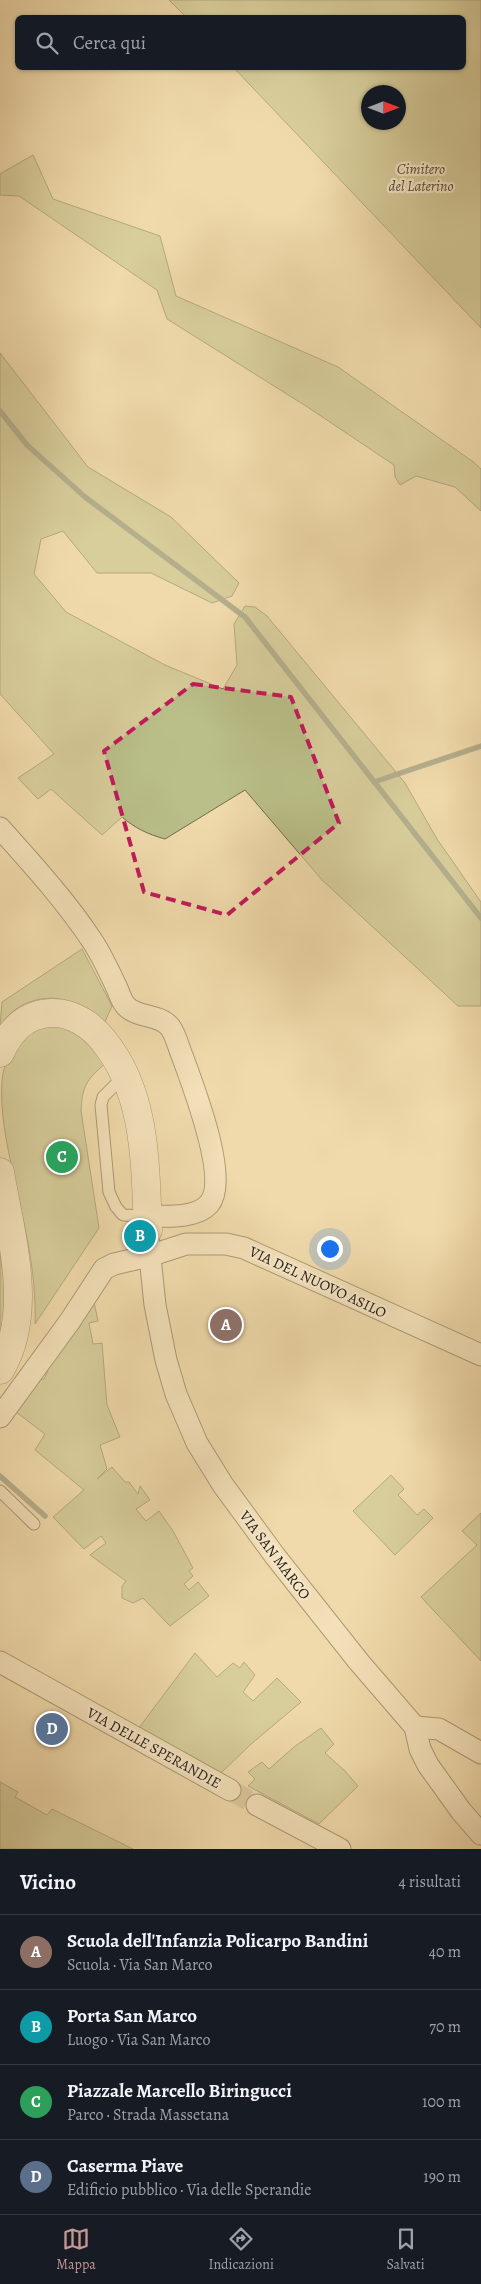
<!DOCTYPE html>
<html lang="it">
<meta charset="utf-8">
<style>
body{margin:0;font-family:Alegreya,serif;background:#242831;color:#f1f3f6}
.compass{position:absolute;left:361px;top:85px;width:45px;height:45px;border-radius:50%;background:#171b24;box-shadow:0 1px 4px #0004;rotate:90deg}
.you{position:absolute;left:329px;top:1248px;width:18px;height:18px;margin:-12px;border:4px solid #fff;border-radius:50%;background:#1a73e8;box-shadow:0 0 0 8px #1a73e833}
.badge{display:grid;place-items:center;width:32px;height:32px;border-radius:50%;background:#c59692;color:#fff;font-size:16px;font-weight:700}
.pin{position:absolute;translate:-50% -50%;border:2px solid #fff;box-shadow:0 1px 5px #0006}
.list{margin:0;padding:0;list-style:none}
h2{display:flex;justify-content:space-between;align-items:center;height:65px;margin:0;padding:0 20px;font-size:21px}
h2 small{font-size:16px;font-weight:400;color:#9ea1a6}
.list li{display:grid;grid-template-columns:32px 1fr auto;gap:15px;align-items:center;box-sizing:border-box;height:75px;padding:0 20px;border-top:1px solid #363941}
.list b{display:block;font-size:19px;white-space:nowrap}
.list p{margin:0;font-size:16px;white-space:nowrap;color:#9ea1a6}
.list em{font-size:16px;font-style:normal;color:#9ea1a6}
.icon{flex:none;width:28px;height:28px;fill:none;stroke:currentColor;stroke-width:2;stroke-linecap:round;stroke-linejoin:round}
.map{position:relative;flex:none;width:481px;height:1849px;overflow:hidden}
.search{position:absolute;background:#171b24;box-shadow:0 1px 4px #0004;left:15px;right:15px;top:15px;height:55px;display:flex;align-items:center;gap:12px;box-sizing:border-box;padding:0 18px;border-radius:8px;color:#9ea1a6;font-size:19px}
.sheet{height:365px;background:#171b24}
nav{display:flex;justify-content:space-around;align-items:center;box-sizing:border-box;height:70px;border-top:1px solid #363941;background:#171b24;font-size:14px;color:#9ea1a6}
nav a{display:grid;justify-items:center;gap:2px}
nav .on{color:#c59692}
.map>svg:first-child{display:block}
.green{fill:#babf89;stroke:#706d4c;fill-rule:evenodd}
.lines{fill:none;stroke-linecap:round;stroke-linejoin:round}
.stream{stroke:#6d7b68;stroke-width:5.5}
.minor-tunnel{stroke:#c8b48c;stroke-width:21;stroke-dasharray:21 11;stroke-linecap:butt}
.service-casing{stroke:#594b36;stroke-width:13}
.minor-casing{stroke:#594b36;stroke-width:23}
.tertiary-casing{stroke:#594b36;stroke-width:29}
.service{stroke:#f5e7c9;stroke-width:11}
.minor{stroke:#f5e7c9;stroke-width:21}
.tertiary{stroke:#f5e7c9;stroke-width:28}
.marked{fill:none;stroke:#c2185b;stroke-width:4;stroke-dasharray:10 6;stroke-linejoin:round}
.labels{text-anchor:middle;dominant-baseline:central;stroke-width:4.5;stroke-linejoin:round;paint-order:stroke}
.park-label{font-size:15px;font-style:italic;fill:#534c33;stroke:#f5e7c9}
.street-label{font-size:15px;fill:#271b0e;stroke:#f5e7c9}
</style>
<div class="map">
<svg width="481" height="1849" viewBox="0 0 481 1849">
<rect width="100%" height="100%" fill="#f0daac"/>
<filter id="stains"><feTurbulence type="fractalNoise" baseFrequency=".004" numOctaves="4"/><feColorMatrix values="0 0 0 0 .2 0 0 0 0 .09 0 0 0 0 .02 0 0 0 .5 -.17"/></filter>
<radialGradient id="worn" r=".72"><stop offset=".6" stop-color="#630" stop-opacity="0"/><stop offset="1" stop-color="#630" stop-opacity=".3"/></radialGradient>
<g class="green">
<path d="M169,0H481V328L234,68H464V18L186,17ZM368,92H398V122H368Z"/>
<polygon points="33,155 53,199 160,236 176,296 338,367 472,461 481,469 481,511 455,487 416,476 400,485 395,477 394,465 306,406 167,319 157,290 19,196 0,195 0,174"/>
<path d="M0,353L88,467L171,517L239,583L232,596L212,603L151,573H97L63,531L41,539L34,574L66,612L165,665L223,689L237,665L234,624L245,606L255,607L267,616L405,783L437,839L481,902V1006H458L322,880L245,790L165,839C147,834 135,828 122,817L102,835L51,789L38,799L18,778L54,754L0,694Z"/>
<path d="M82,949L112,1006L104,1024C96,1018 88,1010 79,1005C50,991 18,999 0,1026L2,1002Z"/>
<path d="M47,1026C75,1025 90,1043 106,1063C87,1079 82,1086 81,1111L99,1228L35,1324C37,1271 23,1220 12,1168C6,1140 0,1111 2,1081C4,1055 22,1032 47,1026Z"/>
<path d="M0,1254C5,1284 10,1313 0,1342Z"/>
<polygon points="93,1297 98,1321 89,1323 93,1344 102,1343 107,1405 120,1437 100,1445 107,1469 97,1479 112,1467 125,1482 129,1482 138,1494 140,1486 150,1500 136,1509 146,1521 159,1511 173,1531 193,1568 189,1571 193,1576 184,1584 189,1590 198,1582 209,1596 170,1626 143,1598 133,1603 122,1598 122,1586 126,1581 90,1555 106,1543 101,1536 84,1549 53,1517 84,1490 35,1450 45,1434 16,1412 36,1379 44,1379 48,1371 43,1368"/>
<polygon points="391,1475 404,1489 398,1495 417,1515 424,1509 433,1518 395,1555 353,1511"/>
<polygon points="481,1513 481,1661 421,1597 477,1545 462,1531"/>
<polygon points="195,1653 217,1677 233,1663 240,1668 244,1662 255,1675 243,1692 253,1701 277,1678 301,1702 250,1745 221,1773 138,1729"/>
<polygon points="321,1728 334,1744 325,1753 345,1771 358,1786 319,1824 248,1786 255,1779 248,1772 262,1762 269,1769 294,1747"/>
<polygon points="0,1782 18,1792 15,1797 47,1815 52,1809 133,1849 0,1849"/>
</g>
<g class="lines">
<g class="stream">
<polyline points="0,411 27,445 85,497 245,617 481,918"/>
<polyline points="374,782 481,746"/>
<polyline points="0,1476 45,1516"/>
</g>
<polyline class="minor-tunnel" points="230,1790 257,1805"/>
<g class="service-casing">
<g id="service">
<polyline points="124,1076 103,1097 101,1105 109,1192 116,1207 123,1215 147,1216"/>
<polyline points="0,1491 34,1524"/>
</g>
</g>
<g class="minor-casing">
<g id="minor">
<path d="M0,828C33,865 66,901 93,942C102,956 109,971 116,986C119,992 121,1001 126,1006C137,1018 160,1014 170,1027C176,1035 179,1049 183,1058C193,1086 230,1180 209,1204C196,1219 165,1216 147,1216"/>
<polyline points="148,1238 155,1305 166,1360 176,1394 197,1443 223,1485 275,1556 359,1662 415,1727 420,1749 428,1765 461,1811 481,1834"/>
<polyline points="0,1417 70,1321 104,1269 114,1264 149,1256 186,1244 226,1244 244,1248 481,1355"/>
<polyline points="0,1662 230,1790"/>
<polyline points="415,1727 439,1729 481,1753"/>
<polyline points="257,1805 340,1849"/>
</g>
</g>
<g class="tertiary-casing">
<g id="tertiary">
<path d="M0,1053C10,1031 25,1014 51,1013C72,1012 91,1025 103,1040C147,1093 145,1165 148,1230"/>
<path d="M0,1172C10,1234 35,1312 0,1370"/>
</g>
</g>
<use href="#service" class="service"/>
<use href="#minor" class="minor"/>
<use href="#tertiary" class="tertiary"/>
</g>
<path d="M0 0H481V1849H0ZM193,684L291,697L339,823L227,915L144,892L104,751Z" fill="#f0daac" fill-opacity=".55" fill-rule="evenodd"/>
<path class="marked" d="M193,684L291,697L339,823L227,915L144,892L104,751Z"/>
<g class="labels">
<g class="park-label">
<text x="421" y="169">Cimitero<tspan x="421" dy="17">del Laterino</tspan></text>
</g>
<g class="street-label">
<text transform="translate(318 1282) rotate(25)">VIA DEL NUOVO ASILO</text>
<text transform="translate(275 1555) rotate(53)">VIA SAN MARCO</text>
<text transform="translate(154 1748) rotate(29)">VIA DELLE SPERANDIE</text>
</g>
</g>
<rect width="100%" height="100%" filter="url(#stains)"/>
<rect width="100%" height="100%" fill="url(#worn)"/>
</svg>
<svg class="compass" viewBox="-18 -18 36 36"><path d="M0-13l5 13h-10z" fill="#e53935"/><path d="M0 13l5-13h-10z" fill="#9ea1a6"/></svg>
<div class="you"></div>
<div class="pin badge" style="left:226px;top:1325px;background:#8d6e63">A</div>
<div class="pin badge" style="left:140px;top:1236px;background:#0f9aa8">B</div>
<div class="pin badge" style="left:62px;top:1157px;background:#2e9e5b">C</div>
<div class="pin badge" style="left:52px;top:1729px;background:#5c6f8a">D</div>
<div class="search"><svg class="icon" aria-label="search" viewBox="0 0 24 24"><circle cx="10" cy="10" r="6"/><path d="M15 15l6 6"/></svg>Cerca qui</div>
</div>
<section class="sheet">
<h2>Vicino<small>4 risultati</small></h2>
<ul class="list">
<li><span class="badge" style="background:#8d6e63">A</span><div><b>Scuola dell'Infanzia Policarpo Bandini</b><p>Scuola · Via San Marco</p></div><em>40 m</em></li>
<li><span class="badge" style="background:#0f9aa8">B</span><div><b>Porta San Marco</b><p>Luogo · Via San Marco</p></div><em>70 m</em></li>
<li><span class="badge" style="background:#2e9e5b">C</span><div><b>Piazzale Marcello Biringucci</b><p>Parco · Strada Massetana</p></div><em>100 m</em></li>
<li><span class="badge" style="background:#5c6f8a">D</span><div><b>Caserma Piave</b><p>Edificio pubblico · Via delle Sperandie</p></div><em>190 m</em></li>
</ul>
</section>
<nav>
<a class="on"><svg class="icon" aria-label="map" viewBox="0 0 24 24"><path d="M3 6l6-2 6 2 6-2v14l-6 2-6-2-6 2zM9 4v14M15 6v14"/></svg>Mappa</a>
<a><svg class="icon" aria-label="directions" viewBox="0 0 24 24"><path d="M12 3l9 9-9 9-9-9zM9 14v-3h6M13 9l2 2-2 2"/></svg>Indicazioni</a>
<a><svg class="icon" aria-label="saved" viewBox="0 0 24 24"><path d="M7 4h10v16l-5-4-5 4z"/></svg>Salvati</a>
</nav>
